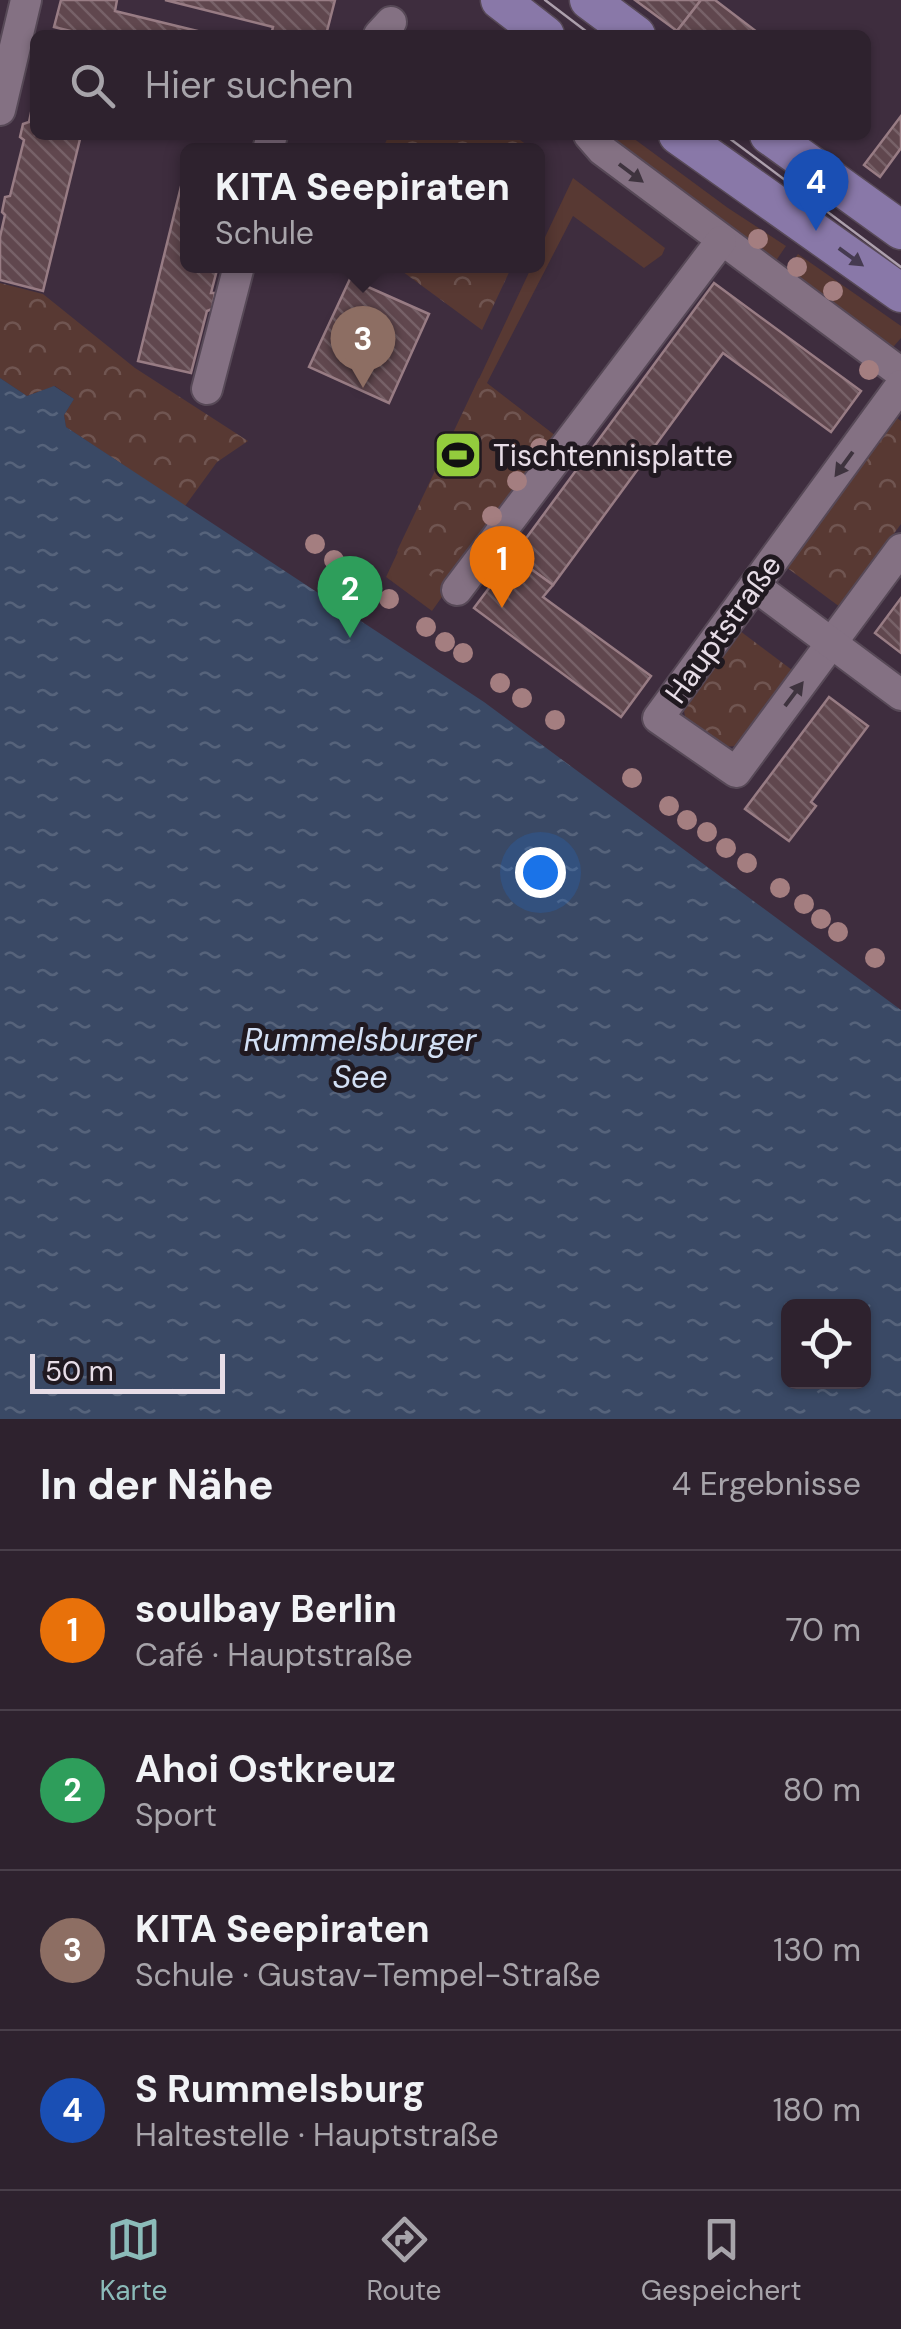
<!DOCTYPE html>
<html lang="de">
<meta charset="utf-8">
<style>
body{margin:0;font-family:"DM Sans",sans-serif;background:#362a36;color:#f1f3f6}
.controls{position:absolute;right:30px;bottom:30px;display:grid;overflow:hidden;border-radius:15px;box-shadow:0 2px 8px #0004}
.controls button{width:90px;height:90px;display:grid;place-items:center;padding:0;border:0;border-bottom:2px solid #493f4a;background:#2e222e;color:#f1f3f6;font:50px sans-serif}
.scale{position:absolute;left:30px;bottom:25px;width:195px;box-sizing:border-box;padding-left:10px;border:5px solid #e7dde7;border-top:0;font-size:28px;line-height:35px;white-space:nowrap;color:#e7dde7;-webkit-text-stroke:8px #201920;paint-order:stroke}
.you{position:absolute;left:540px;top:872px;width:35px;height:35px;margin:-25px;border:8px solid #fff;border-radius:50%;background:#1a73e8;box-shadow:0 0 0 15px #1a73e833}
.badge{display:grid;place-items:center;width:65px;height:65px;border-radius:50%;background:#8bbbb9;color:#fff;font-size:32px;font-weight:700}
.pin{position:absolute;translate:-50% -82px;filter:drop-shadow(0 2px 5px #0008)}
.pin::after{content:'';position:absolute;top:52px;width:35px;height:30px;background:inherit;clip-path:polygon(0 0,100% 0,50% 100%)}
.popup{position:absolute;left:180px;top:143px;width:365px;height:130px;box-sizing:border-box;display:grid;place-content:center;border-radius:15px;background:#2e222e;filter:drop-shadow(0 2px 8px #0005);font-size:32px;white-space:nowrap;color:#a7a4aa}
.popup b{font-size:38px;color:#f1f3f6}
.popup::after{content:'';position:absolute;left:50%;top:100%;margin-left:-20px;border:20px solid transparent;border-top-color:#2e222e}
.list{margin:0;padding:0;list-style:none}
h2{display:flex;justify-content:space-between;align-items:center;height:130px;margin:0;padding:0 40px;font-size:42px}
h2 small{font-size:32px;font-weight:400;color:#a7a4aa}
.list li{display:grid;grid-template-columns:65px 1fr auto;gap:30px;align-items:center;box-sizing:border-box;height:160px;padding:0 40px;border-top:2px solid #493f4a}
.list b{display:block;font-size:38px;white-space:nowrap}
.list p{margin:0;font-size:32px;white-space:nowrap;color:#a7a4aa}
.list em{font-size:32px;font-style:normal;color:#a7a4aa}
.icon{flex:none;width:55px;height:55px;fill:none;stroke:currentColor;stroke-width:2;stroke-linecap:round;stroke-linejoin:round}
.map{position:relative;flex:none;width:901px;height:1419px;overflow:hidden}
.search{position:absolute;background:#2e222e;box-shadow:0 2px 8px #0004;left:30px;right:30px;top:30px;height:110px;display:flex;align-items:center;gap:25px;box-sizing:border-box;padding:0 35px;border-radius:15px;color:#a7a4aa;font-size:38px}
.sheet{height:770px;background:#2e222e}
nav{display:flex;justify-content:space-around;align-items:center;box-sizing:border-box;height:140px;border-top:2px solid #493f4a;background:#2e222e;font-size:28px;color:#a7a4aa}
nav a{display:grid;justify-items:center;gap:5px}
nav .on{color:#8bbbb9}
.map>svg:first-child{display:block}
.grass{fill:#583933}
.park{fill:url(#park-crowns)}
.water{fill:url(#water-ripples);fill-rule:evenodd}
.building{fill:url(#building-back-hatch);stroke:#987c84;stroke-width:2.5}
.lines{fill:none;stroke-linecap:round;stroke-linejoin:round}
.minor-casing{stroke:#574957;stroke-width:34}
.major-casing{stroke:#574957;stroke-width:41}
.minor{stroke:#847183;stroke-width:30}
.major{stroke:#8978a8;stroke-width:38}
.tram{stroke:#ada0ad;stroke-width:2.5}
.tree{fill:#a47e80}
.oneway{fill:#3e333e}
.oneway2{fill:#453a50}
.labels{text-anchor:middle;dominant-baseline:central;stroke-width:10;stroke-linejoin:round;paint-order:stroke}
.poi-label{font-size:30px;fill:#e7dde7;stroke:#201920;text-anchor:start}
.street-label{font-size:30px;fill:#e7dde7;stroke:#201920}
.water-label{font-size:32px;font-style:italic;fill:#d3e0f5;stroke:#201920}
</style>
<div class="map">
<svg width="901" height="1419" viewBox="0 0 901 1419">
<defs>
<pattern id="park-crowns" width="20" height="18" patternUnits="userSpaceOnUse" patternTransform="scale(2.5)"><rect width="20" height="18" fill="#583933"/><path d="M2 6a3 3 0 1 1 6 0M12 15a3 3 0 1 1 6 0" fill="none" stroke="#705551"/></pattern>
<pattern id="water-ripples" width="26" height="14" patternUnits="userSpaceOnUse" patternTransform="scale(2.5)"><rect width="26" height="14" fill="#3a4965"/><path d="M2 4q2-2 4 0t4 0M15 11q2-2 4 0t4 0" fill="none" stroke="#56637b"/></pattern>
<pattern id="building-back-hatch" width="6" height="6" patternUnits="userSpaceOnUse" patternTransform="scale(2.5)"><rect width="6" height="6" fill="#60474e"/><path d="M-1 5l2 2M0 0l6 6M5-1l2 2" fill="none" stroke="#776168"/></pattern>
</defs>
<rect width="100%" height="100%" fill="#3e2d3e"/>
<g class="grass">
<polygon points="606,135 629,135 728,208 786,246 771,268"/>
<polygon points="573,178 665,248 662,255 644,268 573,216 487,383 556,436 432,611 386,577 532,266 538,266 538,252"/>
<polygon points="798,254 901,326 901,338 888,353 884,342 792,274 782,276"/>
</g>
<g class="park">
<polygon points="389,135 513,135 534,150 382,150"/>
<polygon points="395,266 512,266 482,330"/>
<polygon points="0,283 43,294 135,368 248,441 217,462 185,506 66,427 64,415 74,399 55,386 27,396 0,378"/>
<polygon points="479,378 549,431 437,581 397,551"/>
<polygon points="897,418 901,421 901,524 840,607 786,567"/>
<polygon points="740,631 792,670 738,746 719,747 686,722 684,711"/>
</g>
<path class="water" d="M0,378L27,396L54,386L74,399L64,415L66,427L484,702L901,1010V1419H0ZM788,1306H864V1382H788Z"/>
<g class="building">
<polygon points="61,0 117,0 115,11 214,35 87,35 54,27"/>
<polygon points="165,0 335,0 326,35 271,35 273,27"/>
<polygon points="635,0 701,0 677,31"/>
<polygon points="701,0 715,0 757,32 755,35 682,35 677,31"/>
<polygon points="33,103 35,135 81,135 43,291 0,280 0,237 5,215 2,212 5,197 10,196 24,140 20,137 23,124 29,122"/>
<polygon points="901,116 901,148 880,177 864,165"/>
<polygon points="188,158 188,266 218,266 211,293 215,293 212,309 207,311 191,373 138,361"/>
<polygon points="350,279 429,314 389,403 309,367"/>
<polygon points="714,283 861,391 831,432 723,353 553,585 513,556"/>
<polygon points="513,556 553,585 543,597 651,676 621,717 474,608"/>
<polygon points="901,598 901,653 875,633"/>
<polygon points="829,697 868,726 811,802 816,806 789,841 745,809"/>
</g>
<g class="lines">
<g class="minor-casing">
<g id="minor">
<polyline points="379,35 391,22"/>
<polyline points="0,110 26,0"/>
<polyline points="589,135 602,150 901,373"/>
<polyline points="268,150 272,135"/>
<polyline points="901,385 658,718 736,772 901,549"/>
<polyline points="207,389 239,266"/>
<polyline points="755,586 901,695"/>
<polyline points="457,590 721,241"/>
</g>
</g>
<g class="major-casing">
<g id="major">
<polyline points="500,0 545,35"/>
<polyline points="589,0 636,35"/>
<polyline points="678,135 901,293"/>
<polyline points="769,135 901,230"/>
</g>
</g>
<use href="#minor" class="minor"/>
<use href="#major" class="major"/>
<g class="tram">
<polyline points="545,0 591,35"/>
<polyline points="725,135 901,267"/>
</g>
</g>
<g class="tree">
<circle cx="758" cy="239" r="10"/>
<circle cx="797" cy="267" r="10"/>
<circle cx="833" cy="291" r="10"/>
<circle cx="869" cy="370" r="10"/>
<circle cx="540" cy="448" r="10"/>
<circle cx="517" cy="481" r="10"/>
<circle cx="492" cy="516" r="10"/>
<circle cx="315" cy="544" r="10"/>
<circle cx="334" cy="560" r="10"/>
<circle cx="354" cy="573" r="10"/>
<circle cx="389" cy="599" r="10"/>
<circle cx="426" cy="627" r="10"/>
<circle cx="445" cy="642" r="10"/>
<circle cx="463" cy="653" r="10"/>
<circle cx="500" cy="683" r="10"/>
<circle cx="522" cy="698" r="10"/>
<circle cx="555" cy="720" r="10"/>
<circle cx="632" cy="778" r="10"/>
<circle cx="669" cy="806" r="10"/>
<circle cx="687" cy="820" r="10"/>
<circle cx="707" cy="832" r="10"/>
<circle cx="726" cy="848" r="10"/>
<circle cx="747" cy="863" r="10"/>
<circle cx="780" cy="888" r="10"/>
<circle cx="804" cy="904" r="10"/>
<circle cx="821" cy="919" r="10"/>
<circle cx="838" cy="932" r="10"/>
<circle cx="875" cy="958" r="10"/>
</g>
<defs><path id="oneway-solid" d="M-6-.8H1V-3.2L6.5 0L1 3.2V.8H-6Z" transform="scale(2.5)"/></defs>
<g class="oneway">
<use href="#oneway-solid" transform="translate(631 173) rotate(37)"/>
<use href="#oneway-solid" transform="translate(844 464) rotate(126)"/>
<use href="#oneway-solid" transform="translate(794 694) rotate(-53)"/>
</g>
<use class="oneway2" href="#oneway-solid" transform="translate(851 257) rotate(36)"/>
<defs>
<g id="stadium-square" transform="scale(2.5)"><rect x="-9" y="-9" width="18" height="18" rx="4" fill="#93cc3d" stroke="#201920"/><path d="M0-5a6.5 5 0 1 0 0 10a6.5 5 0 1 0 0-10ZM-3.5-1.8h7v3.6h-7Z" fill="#111"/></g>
</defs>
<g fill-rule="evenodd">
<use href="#stadium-square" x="458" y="455"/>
</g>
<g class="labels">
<g class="poi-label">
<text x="493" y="455">Tischtennisplatte</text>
</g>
<g class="street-label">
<text transform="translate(723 629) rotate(-54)">Hauptstraße</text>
</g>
<g class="water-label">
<text x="360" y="1040">Rummelsburger<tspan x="360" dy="37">See</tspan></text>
</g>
</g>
</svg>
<div class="controls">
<button><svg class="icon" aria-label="locate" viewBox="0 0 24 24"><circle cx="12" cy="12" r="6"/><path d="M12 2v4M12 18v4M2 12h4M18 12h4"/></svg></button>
</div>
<div class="scale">50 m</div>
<div class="you"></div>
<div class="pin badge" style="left:502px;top:608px;background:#e8710a">1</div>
<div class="pin badge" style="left:350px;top:638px;background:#2e9e5b">2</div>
<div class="pin badge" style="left:363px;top:388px;background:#8d6e63">3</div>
<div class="popup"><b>KITA Seepiraten</b>Schule</div>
<div class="pin badge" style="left:816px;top:231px;background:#1a4fb4">4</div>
<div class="search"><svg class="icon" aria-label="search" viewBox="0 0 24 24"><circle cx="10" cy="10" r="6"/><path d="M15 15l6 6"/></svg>Hier suchen</div>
</div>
<section class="sheet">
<h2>In der Nähe<small>4 Ergebnisse</small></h2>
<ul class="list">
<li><span class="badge" style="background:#e8710a">1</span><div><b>soulbay Berlin</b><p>Café · Hauptstraße</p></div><em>70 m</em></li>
<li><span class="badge" style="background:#2e9e5b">2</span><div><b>Ahoi Ostkreuz</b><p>Sport</p></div><em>80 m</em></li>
<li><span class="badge" style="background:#8d6e63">3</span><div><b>KITA Seepiraten</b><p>Schule · Gustav-Tempel-Straße</p></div><em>130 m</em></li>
<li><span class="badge" style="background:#1a4fb4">4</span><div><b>S Rummelsburg</b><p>Haltestelle · Hauptstraße</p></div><em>180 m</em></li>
</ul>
</section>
<nav>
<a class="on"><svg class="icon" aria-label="map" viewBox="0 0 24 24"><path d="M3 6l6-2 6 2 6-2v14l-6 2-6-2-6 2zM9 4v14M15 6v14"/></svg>Karte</a>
<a><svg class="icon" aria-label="directions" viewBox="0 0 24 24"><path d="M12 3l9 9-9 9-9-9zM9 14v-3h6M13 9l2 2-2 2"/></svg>Route</a>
<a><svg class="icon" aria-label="saved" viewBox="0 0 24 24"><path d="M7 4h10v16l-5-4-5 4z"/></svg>Gespeichert</a>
</nav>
